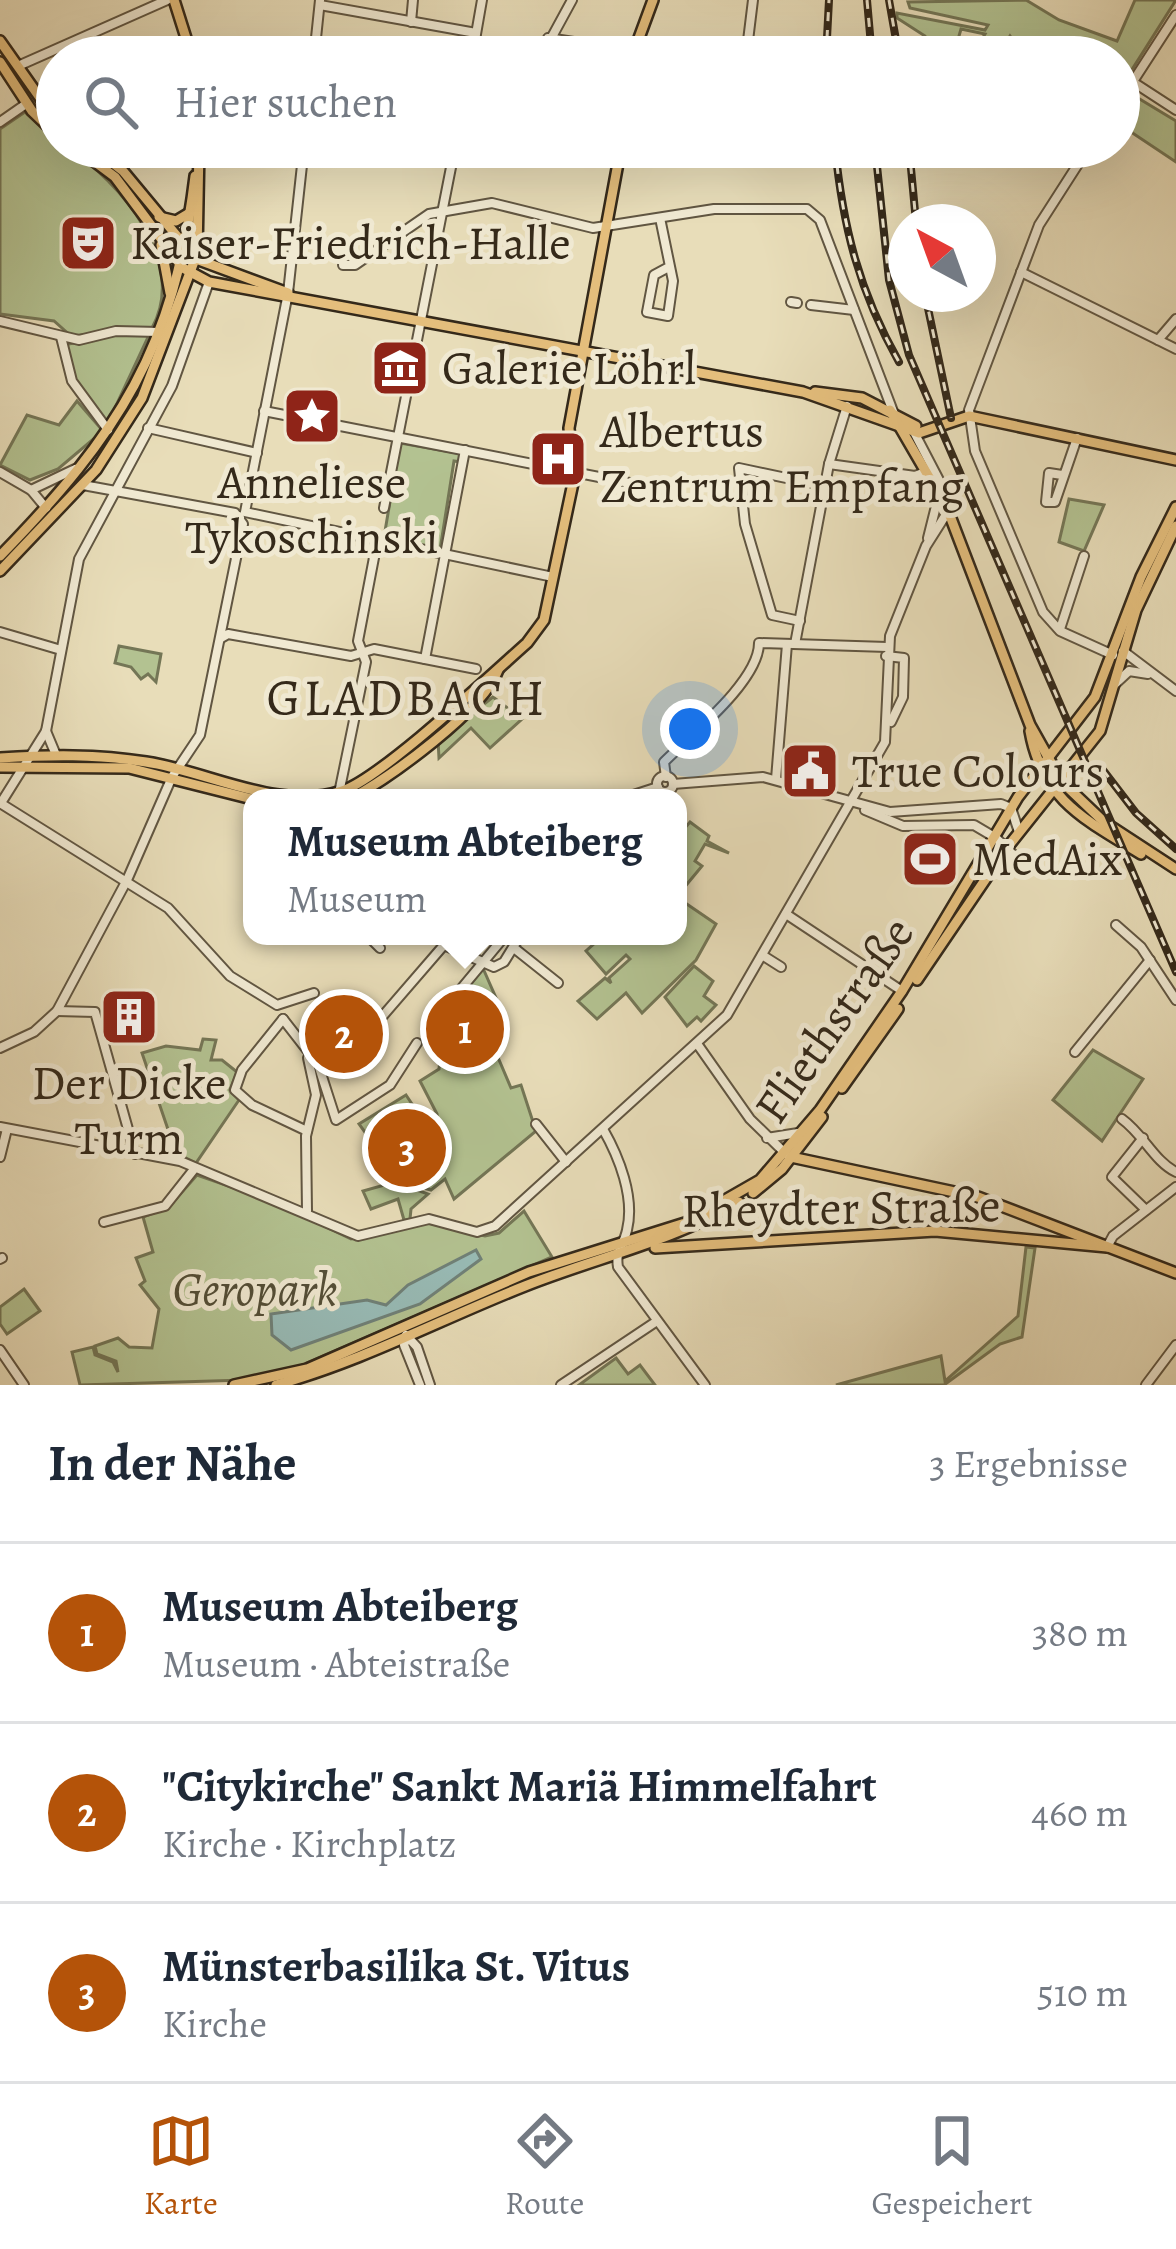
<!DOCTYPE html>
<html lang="de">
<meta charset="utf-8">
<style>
body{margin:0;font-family:Alegreya,serif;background:#f2f2f3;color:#1f2937}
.compass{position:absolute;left:888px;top:204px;width:108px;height:108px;border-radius:50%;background:#fff;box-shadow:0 12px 48px #0002;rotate:319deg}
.you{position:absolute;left:690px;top:729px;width:42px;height:42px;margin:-30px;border:9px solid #fff;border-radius:50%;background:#1a73e8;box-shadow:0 0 0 18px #1a73e833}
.badge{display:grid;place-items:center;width:78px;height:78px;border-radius:50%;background:#b45309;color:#fff;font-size:39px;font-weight:700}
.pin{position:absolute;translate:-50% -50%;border:6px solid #fff;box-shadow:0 3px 12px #0006}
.popup{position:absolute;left:243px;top:789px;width:444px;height:156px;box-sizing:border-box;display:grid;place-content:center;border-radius:24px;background:#fff;filter:drop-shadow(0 3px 9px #0005);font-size:39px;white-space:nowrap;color:#747a83}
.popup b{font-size:45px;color:#1f2937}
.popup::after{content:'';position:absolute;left:50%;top:100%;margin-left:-24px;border:24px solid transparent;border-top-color:#fff}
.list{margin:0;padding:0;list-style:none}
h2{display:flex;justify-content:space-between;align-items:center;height:156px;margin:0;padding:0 48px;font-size:51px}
h2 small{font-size:39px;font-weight:400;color:#747a83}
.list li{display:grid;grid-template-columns:78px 1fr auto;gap:36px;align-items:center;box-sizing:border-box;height:180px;padding:0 48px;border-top:3px solid #e0e1e3}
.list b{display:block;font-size:45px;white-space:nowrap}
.list p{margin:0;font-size:39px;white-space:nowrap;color:#747a83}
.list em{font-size:39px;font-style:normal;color:#747a83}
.icon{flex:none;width:66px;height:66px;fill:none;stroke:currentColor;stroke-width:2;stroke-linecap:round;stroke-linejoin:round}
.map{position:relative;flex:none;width:1176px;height:1385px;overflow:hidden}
.search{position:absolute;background:#fff;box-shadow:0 12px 48px #0002;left:36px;right:36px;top:36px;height:132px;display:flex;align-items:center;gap:30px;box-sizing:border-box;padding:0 42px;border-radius:66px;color:#747a83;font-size:45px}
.sheet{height:696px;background:#fff}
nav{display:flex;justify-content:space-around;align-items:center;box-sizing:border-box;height:168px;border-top:3px solid #e0e1e3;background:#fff;font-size:33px;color:#747a83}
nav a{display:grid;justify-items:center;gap:6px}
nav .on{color:#b45309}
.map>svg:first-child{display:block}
.green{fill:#b3c291;stroke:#747656;stroke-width:3}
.water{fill:#98bbb6;stroke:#708178;stroke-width:3}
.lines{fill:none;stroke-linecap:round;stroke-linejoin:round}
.minor-casing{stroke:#615642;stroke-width:12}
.major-casing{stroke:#34291a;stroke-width:14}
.minor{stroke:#f0e9d2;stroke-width:8}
.major{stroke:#e4be7c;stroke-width:9}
.rail-casing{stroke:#34291a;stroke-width:8}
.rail{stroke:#f0e9d2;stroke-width:3;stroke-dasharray:9;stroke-linecap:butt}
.labels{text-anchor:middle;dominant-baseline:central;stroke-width:10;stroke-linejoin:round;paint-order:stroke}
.poi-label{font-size:48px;fill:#34291a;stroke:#f0e9d2;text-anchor:start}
.street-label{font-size:48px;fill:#34291a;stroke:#f0e9d2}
.park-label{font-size:48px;font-style:italic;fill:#544f38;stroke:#f0e9d2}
.neighbourhood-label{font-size:51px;letter-spacing:3px;fill:#34291a;stroke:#f0e9d2}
</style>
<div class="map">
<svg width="1176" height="1385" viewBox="0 0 1176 1385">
<rect width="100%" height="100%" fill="#e8ddb9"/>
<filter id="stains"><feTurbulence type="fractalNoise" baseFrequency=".00167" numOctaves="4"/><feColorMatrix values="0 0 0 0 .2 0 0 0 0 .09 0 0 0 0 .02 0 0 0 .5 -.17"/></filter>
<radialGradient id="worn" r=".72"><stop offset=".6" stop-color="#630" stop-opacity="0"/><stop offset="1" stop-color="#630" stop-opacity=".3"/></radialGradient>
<g class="green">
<polygon points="1026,0 1059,20 1117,41 1135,0 1176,0 1119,90 1119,57 1025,57 1010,36 1007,41 1014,45 998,57 971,57 985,34 961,29 953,57 938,57 925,36 897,18 897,13 985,30 988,25 910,8 908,2"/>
<polygon points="1133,95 1176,121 1176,162 1119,124"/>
<path d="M25,112L57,140V147H67C121,183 188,261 152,328L71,336L54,321L0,314V129Z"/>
<polygon points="120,333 150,333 107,425 72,375 64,345"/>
<polygon points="77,401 103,431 58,469 30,480 0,465 27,415 59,425"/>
<polygon points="400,443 463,454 461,462 454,461 440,550 384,537"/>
<polygon points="1069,499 1104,505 1084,551 1059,542"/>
<polygon points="119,646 161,654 156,682 148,674 141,679 131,667 115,663"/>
<polygon points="493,697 522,719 490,748 471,728 439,758 438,740"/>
<polygon points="690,822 709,836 707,841 729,853 705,844 695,861 702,866 678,895 678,824 684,829"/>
<polygon points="678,898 716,924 696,960 642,1013 626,993 597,1019 578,1001 605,978 611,983 609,978 630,959 626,955 606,974 586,951 603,936 678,936"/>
<polygon points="482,966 500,1007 496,1014 488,1008 481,1017 457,1000"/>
<polygon points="694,966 713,981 704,996 716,1005 701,1021 697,1017 687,1026 665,997"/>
<polygon points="203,1039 216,1040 211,1060 222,1060 237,1072 230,1090 239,1100 196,1163 176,1153 142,1053 166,1046 200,1050"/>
<polygon points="488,1045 494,1048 511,1088 521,1085 536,1131 454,1199 445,1179 431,1190 399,1181 428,1170 441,1151 437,1114 420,1081 439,1069 440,1059 457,1056 461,1048 478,1048 481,1054"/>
<polygon points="1093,1050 1143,1079 1102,1141 1053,1100"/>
<polygon points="406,1095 418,1113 396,1126 402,1135 382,1156 359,1124"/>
<polygon points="197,1175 274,1202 351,1239 428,1223 485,1236 499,1233 524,1211 552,1257 291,1370 245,1380 80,1385 72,1352 93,1347 95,1355 113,1362 118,1372 116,1361 97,1354 95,1346 118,1338 129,1347 152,1348 159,1309 140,1285 145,1281 136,1258 153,1252 143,1217 169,1207"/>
<polygon points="395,1182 428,1194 411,1209 410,1219 404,1220 398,1199 371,1209 363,1191"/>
<polygon points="1026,1247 1035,1248 1022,1337 1000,1344 944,1385 836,1385 941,1356 945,1381 1018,1316"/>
<polygon points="24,1289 40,1311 7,1334 0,1324 0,1307"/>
<polygon points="616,1358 628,1374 640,1365 655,1385 579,1385"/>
</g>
<polygon class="water" points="476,1250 481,1259 420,1304 291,1350 272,1335 271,1314 367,1300 386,1305 408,1285"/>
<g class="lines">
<g class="minor-casing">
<g id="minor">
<polyline points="320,5 476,33"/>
<polyline points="411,22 413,0"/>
<polyline points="548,38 670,57"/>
<polyline points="314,57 320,0"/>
<polyline points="472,57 482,0"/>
<polyline points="541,57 572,0"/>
<polyline points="746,57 753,0"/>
<polyline points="1003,57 1011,50 1019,57"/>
<polyline points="18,66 167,0"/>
<polyline points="1133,82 1176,110"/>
<polyline points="1119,103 1176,15"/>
<polyline points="0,122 26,104"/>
<polyline points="304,147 288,293 245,512 553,577"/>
<polyline points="1089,147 1039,225 969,410 975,451 1043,612 1060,631 1113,655"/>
<polyline points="660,218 673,281 668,316 647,312 654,275 667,268"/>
<polyline points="343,265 355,265 429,214 492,203 593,228 714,209 807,209 820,220 894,414"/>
<polyline points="1021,272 1176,349"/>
<polyline points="791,302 797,303"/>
<polyline points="811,305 854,310"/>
<polyline points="0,321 79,340 116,331 159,332"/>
<polyline points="61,337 72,381 108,430"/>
<polyline points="1158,340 1176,319"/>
<polyline points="264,411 655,488"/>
<polyline points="148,428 257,453"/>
<polyline points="829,464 915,476 925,472"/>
<polyline points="0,472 31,490 46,508"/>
<polyline points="1062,475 1049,473 1046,502 1055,502 1077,438"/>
<polyline points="31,490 75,469"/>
<polyline points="384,508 455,147"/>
<polyline points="928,538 939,494"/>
<polyline points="800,621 772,615 745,524 739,468 824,486"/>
<polyline points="1060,629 1084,556"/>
<polyline points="0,632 61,650"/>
<polyline points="221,638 228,634 351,656 374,649 476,669"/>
<polyline points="795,644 829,464 847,406"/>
<polyline points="1123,651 1176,691"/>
<polyline points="886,656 904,658 903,697 891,722"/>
<polyline points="425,659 465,450"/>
<polyline points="1115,684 1129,671 1148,674"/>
<polyline points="46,731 56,755"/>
<circle cx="665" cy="784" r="8"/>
<path d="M666,777L664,762C691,735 759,681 759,643L887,647"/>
<polyline points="776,779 787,644"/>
<polyline points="673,784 763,777 890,812 1001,804 1011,808 1019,832"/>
<polyline points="338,798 366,662 358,641 377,542"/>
<polyline points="624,798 658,787"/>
<polyline points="0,803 168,908 230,976 277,1005 314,993"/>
<polyline points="1,803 46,731 79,559 172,386 209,282"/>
<polyline points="865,810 903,826 974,825 996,838 1023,864"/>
<polyline points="786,914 902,991"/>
<polyline points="1116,925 1141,947 1176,1000"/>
<polyline points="368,936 380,948"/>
<polyline points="514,948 558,983"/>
<polyline points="762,955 781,967"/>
<polyline points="57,1011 95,1012 135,1154"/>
<polyline points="283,1019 318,1064 336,1120 390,1085 417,1043"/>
<polyline points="283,1019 242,1070 235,1090 252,1105 307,1131"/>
<polyline points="436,1019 505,936"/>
<polyline points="374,1026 444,945 494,967 504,962 520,936"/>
<polyline points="698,1045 750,1119 786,1154"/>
<polyline points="0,1048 34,1032 57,1011 127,880 172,777 200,735 243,524 235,513 83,485"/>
<polyline points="1075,1052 1150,960"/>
<path d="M1122,1119C1144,1135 1154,1161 1176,1172"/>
<polyline points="536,1124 566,1162"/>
<polyline points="0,1127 180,1161 358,1236 429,1219 477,1232 495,1226 727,1015 885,742 890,636 926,546 952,505 914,432"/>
<path d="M603,1129C619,1157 635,1197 627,1230C624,1245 615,1251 618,1267L705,1385"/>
<polyline points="767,1138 798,1133"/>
<polyline points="1143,1138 1112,1177 1146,1210"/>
<polyline points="0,1157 7,1129"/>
<polyline points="307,1211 306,1136 316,1095 308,1058"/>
<polyline points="104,1222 165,1206 195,1168"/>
<polyline points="1107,1247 1113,1236 1176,1187"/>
<polyline points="0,1259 2,1258"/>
<polyline points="406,1335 417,1347 430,1385"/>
<polyline points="407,1338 404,1345 420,1385"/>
<polyline points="0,1350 24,1385"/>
<polyline points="561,1385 657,1321"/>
<polyline points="1146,1385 1176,1345"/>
</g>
</g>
<g class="major-casing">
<g id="major">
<polyline points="174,0 192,57"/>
<polyline points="0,41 57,122"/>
<polyline points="632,57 653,0"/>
<polyline points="0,62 32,111 57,135"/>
<polyline points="75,147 115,177 183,268 209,282 803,392 919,433 969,416 1176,460"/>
<polyline points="92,147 123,171 196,259 288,293"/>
<polyline points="159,217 176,221 191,212"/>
<polyline points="161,245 170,293"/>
<polyline points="815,392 862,398 916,426"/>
<polyline points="890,410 947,508 1030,725 1062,782 1104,822 1176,869"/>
<path d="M0,556C119,434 174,349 195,176"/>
<polyline points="0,571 96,470 142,398 197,254 199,147"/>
<path d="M1030,731C1042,800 1086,820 1141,854"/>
<path d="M0,758C49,755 97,754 146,762C208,771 279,812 342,791C380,779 492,674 527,643L544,620L573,483L569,428L621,147"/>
<polyline points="0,767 129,768 252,799"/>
<path d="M352,798C390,777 483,711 498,670"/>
<polyline points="917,980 1006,849 1100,731 1136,610 1176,526"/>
<polyline points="842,1088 898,1009"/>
<polyline points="791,1157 978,1197 1176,1273"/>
<polyline points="753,1193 782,1169 822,1117"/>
<polyline points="655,1248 935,1231 1107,1247"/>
<polyline points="234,1385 307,1369 529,1272 685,1223 760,1180 820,1110 902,991 1018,797 1095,697 1141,577 1176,507"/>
<path d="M276,1385C363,1361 441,1319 525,1286C598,1257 671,1242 739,1202"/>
</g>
</g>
<use href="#minor" class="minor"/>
<use href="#major" class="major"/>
<g class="rail-casing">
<g id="rail">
<polyline points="867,0 872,57"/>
<polyline points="889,0 899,57"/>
<polyline points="826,57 829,0"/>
<path d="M835,147C843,228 859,291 899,362"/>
<polyline points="875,147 889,280 909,355 1176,972"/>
<polyline points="909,147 916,222"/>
<polyline points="925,294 951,418"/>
<polyline points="1103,770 1136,813 1176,849"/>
</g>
</g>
<use href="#rail" class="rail"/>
</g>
<defs>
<g id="theatre-square" transform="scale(3)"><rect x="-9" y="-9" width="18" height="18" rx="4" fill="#8f2418" stroke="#f0e9d2"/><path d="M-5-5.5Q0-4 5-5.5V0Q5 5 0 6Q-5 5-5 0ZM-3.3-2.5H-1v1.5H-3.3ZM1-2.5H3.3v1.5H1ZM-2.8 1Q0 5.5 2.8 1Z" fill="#fff"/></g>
<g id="museum-square" transform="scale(3)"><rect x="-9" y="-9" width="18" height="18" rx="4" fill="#8f2418" stroke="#f0e9d2"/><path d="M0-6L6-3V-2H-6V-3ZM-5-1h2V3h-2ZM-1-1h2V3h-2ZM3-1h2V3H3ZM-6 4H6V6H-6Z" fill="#fff"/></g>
<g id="sight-square" transform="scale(3)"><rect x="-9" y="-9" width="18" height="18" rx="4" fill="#8f2418" stroke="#f0e9d2"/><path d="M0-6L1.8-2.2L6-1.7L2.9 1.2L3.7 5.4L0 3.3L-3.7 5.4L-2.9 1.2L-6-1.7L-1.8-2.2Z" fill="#fff"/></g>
<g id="hospital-square" transform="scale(3)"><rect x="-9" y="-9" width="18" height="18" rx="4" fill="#8f2418" stroke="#f0e9d2"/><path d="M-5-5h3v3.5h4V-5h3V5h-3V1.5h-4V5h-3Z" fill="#fff"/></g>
<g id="civic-square" transform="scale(3)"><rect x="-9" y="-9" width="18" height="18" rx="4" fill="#8f2418" stroke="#f0e9d2"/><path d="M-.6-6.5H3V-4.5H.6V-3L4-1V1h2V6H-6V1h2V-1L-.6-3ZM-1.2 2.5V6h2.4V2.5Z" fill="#fff"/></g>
<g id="stadium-square" transform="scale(3)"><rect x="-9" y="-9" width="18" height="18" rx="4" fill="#8f2418" stroke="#f0e9d2"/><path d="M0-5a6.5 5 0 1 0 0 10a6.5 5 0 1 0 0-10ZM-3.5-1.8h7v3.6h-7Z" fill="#fff"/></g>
<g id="building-square" transform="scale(3)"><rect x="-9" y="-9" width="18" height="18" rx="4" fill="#8f2418" stroke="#f0e9d2"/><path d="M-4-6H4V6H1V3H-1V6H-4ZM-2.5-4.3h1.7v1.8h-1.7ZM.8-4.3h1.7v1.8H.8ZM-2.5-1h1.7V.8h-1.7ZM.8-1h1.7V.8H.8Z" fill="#fff"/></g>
</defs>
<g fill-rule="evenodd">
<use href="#theatre-square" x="88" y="243"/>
<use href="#museum-square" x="400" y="368"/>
<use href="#sight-square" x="312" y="416"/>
<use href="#hospital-square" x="558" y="459"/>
<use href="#civic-square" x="810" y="771"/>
<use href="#stadium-square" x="930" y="859"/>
<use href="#building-square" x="129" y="1017"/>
</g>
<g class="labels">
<g class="poi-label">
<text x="130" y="243">Kaiser-Friedrich-Halle</text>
<text x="442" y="368">Galerie Löhrl</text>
<text x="600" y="431">Albertus<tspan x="600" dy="55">Zentrum Empfang</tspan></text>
<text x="312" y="482" text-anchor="middle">Anneliese<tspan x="312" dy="55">Tykoschinski</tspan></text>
<text x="852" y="771">True Colours</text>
<text x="972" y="859">MedAix</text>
<text x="129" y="1083" text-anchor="middle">Der Dicke<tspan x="129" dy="55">Turm</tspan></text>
</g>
<g class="street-label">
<text transform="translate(834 1020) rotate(-55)">Fliethstraße</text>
<text transform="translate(841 1208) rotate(-1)">Rheydter Straße</text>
</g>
<g class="park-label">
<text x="255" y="1289">Geropark</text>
</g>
<g class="neighbourhood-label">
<text x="407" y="698">GLADBACH</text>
</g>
</g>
<rect width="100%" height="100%" filter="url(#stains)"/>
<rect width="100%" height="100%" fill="url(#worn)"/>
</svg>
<svg class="compass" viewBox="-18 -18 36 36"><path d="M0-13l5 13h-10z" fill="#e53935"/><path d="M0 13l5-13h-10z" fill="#747a83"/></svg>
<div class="you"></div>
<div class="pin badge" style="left:465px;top:1029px">1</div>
<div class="popup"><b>Museum Abteiberg</b>Museum</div>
<div class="pin badge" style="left:344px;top:1034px">2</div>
<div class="pin badge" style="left:407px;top:1148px">3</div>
<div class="search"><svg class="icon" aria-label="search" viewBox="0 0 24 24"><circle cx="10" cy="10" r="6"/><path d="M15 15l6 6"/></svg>Hier suchen</div>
</div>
<section class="sheet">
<h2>In der Nähe<small>3 Ergebnisse</small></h2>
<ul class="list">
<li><span class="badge">1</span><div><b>Museum Abteiberg</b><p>Museum · Abteistraße</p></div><em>380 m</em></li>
<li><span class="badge">2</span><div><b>&quot;Citykirche&quot; Sankt Mariä Himmelfahrt</b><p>Kirche · Kirchplatz</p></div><em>460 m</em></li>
<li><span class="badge">3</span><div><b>Münsterbasilika St. Vitus</b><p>Kirche</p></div><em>510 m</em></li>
</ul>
</section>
<nav>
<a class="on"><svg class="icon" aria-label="map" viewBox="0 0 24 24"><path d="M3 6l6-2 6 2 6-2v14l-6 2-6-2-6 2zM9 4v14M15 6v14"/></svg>Karte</a>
<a><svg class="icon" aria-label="directions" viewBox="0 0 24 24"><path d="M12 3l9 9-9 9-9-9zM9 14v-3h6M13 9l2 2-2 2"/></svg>Route</a>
<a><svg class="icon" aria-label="saved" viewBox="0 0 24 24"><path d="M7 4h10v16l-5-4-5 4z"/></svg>Gespeichert</a>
</nav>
